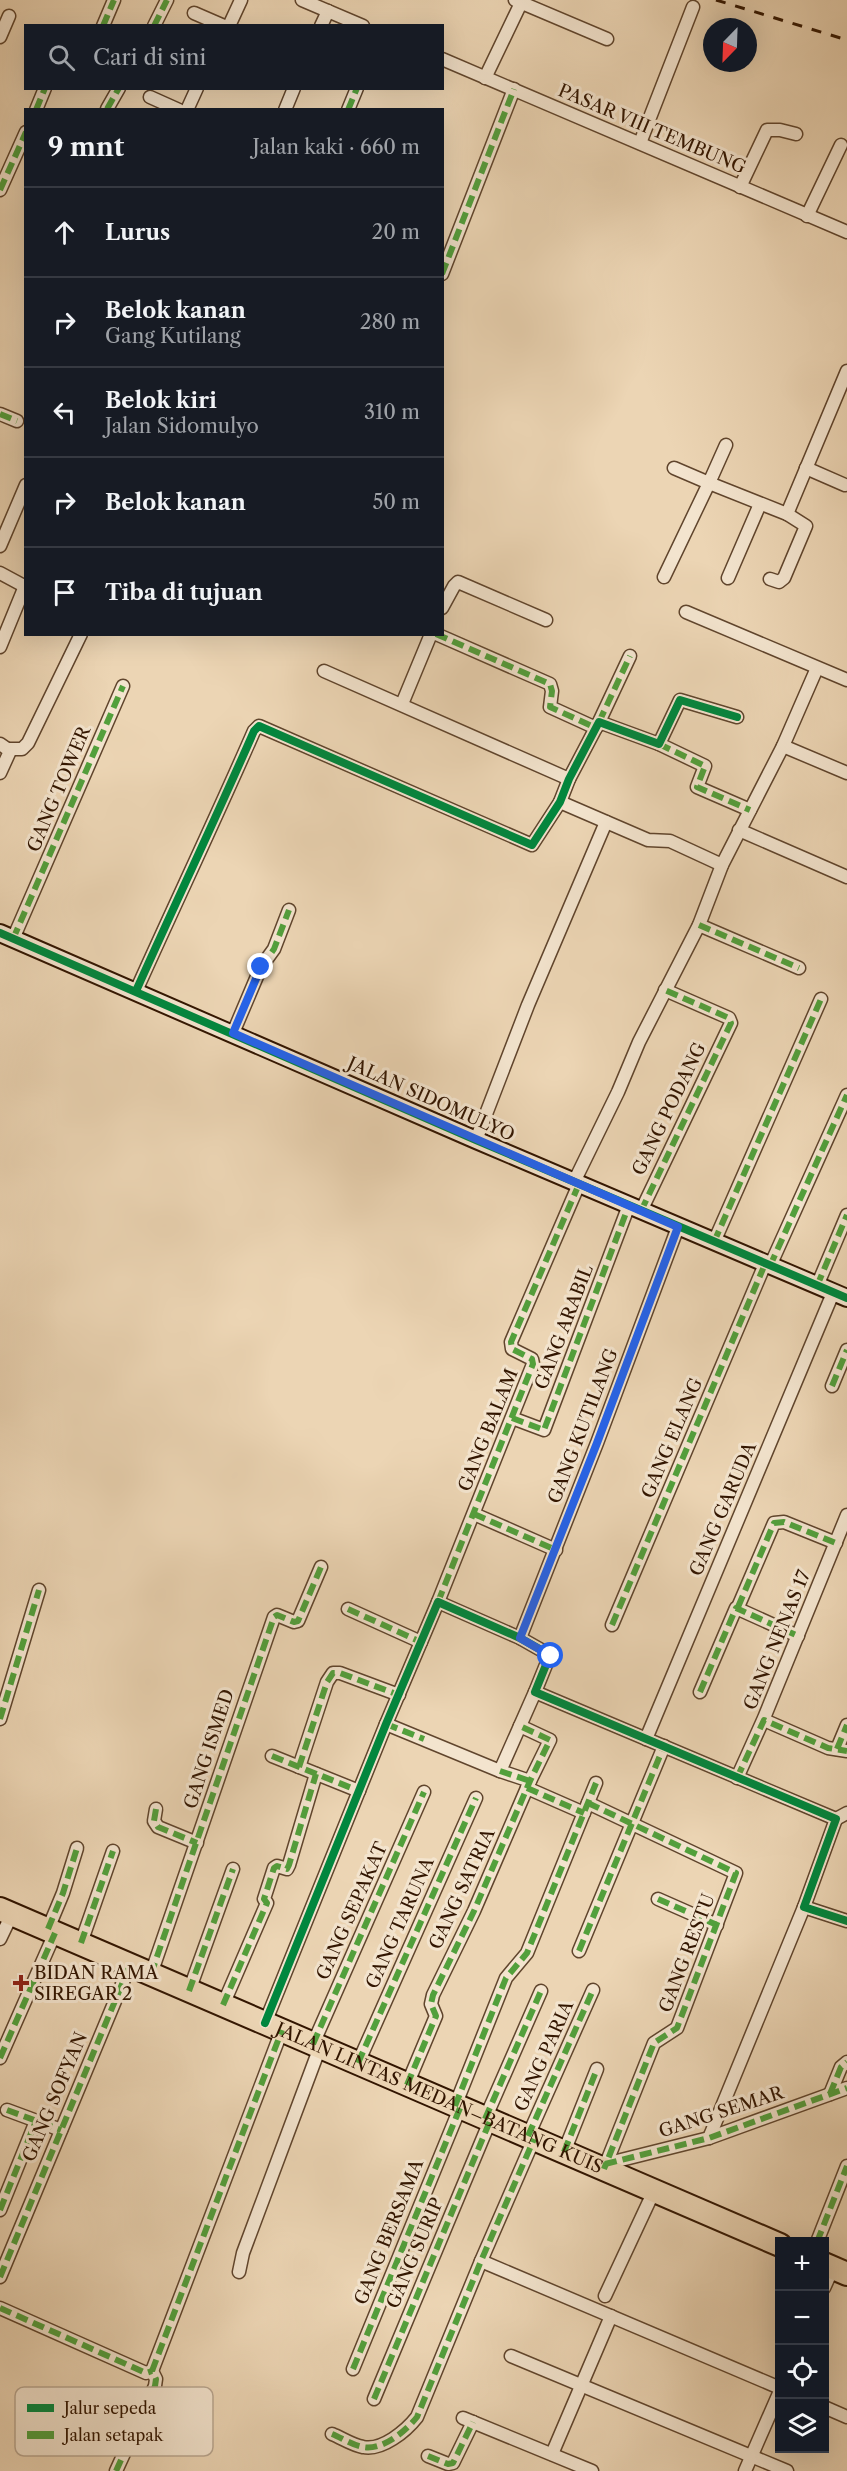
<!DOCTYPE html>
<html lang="id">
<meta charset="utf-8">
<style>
body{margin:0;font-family:"Libre Caslon Text",serif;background:#242831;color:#f1f3f6}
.controls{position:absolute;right:18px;bottom:18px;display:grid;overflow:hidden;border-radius:0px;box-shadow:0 6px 24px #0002}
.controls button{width:54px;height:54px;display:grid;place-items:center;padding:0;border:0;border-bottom:2px solid #363941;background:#171b24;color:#f1f3f6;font:30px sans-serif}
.compass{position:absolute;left:703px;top:18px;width:54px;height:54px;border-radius:50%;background:#171b24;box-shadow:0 6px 24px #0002;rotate:203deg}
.stop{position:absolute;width:18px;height:18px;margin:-14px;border:4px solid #2563eb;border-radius:50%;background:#fff}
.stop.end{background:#2563eb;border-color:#fff;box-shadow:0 2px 6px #0008}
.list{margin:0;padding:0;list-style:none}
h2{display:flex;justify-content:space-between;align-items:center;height:78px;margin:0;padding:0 24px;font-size:26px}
h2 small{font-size:20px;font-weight:400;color:#9ea1a6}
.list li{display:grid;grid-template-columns:39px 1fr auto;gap:18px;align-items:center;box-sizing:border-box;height:90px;padding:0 24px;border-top:2px solid #363941}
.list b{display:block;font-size:22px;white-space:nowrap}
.list p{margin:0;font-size:20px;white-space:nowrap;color:#9ea1a6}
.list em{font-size:20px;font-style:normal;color:#9ea1a6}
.icon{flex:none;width:33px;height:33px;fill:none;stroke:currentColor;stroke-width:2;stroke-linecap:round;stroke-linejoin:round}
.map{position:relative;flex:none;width:847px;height:2471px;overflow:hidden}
.search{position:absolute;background:#171b24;box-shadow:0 6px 24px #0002;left:24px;top:24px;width:420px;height:66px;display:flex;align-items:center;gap:15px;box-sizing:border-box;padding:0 21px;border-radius:0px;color:#9ea1a6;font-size:22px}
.panel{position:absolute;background:#171b24;box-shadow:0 6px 24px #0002;left:24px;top:108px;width:420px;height:528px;border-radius:0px}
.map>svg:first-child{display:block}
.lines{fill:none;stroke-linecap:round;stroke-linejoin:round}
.street-casing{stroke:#60452d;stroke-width:15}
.secondary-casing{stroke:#321500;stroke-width:20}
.highway-casing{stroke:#321500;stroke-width:26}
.street{stroke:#f3e4ce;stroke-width:12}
.secondary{stroke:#f3e4ce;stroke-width:16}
.highway{stroke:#ecd5b4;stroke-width:22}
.rail{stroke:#321500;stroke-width:3;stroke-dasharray:10 10;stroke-linecap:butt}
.quiet{stroke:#52a03c;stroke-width:6;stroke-dasharray:12 6;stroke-linecap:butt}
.cycleway-casing{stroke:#f3e4ce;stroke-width:11}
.cycleway{stroke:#00873e;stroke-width:8}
.route{stroke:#2563eb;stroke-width:8}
.poi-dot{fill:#8f2418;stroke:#f3e4ce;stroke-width:2}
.labels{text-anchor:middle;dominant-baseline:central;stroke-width:6;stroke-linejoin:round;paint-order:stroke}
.street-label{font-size:18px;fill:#321500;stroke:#f3e4ce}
.poi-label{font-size:18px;fill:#321500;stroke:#f3e4ce;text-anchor:start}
.key{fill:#f3e4ce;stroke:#b9a690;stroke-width:1.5}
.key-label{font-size:16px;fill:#321500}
</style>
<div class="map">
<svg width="847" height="2471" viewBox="0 0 847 2471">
<rect width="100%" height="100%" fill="#ecd5b4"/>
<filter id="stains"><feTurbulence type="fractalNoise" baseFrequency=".00333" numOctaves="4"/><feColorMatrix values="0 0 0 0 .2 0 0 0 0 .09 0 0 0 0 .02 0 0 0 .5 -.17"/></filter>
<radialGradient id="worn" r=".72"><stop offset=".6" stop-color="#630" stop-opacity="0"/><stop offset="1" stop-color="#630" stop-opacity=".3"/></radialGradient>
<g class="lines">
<g class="street-casing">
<g id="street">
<polyline points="302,0 363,26"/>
<polyline points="515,0 607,39"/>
<polyline points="194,13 224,26"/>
<polyline points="103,26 114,0"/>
<polyline points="154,26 167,0"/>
<polyline points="229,26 241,0"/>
<polyline points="321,26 328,11"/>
<polyline points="0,37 9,16"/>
<polyline points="442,59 847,232"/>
<polyline points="485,78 521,3"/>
<polyline points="150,97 179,110"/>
<polyline points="107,109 119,88"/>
<polyline points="36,110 45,88"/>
<polyline points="187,110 197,88"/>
<polyline points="285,110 294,88"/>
<polyline points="348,110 357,88"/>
<polyline points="640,143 693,7"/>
<polyline points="740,187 767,130 780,130 796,134"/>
<polyline points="0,190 26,132"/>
<polyline points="807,216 841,145"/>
<polyline points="442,274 514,89"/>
<polyline points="0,414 17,421"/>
<polyline points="726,445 709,483 787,514 806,526 784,578 779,582 770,579"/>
<polyline points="806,468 845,485"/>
<polyline points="787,514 847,371"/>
<polyline points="0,546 26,485"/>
<polyline points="0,573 26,587"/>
<polyline points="664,577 709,483 674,468"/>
<polyline points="728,578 760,504"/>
<polyline points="442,608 454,586 458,582 546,620"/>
<polyline points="686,612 847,680"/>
<polyline points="436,634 550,684 552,691 550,707 596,728"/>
<polyline points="0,647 25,586"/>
<polyline points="324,671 569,779"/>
<polyline points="402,704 431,634"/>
<polyline points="599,722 630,656"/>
<polyline points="0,744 10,751 0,773"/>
<polyline points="659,744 705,766 697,787 750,810"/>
<polyline points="783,746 847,773"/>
<polyline points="9,749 22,749 28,743 81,634"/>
<polyline points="560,802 648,840 670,841 722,865"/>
<polyline points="739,830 847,877"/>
<polyline points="699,925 799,968"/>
<polyline points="13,939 123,686"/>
<path d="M136,991C175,904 216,818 254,731L259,726L532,845L560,802L569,779L599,722L659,744L680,700L737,717"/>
<polyline points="233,1033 261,967 274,949 289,910"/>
<polyline points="476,1140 528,1005 606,822"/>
<polyline points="574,1182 618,1092 639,1042 699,925 722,865 783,746 817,668"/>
<polyline points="641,1211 731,1023 729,1018 665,990"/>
<polyline points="714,1242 821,999"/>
<polyline points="770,1266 847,1095"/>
<polyline points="817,1286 847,1215"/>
<polyline points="832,1386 847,1350"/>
<polyline points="512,1418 544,1430 629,1205"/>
<polyline points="474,1514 556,1550"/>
<polyline points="438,1602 533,1364 532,1359 512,1349 511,1342 579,1184"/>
<polyline points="738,1607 774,1523 784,1522 836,1543"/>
<polyline points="348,1609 421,1642"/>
<polyline points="612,1625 765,1264"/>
<polyline points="520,1638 597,1443 678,1227"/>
<polyline points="700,1692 736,1608 798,1636"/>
<polyline points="0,1719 39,1590"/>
<polyline points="764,1720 828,1748 847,1751"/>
<polyline points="386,1724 500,1771 535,1692"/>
<polyline points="646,1739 833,1293"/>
<polyline points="837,1749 847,1725"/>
<polyline points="272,1756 359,1791"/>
<polyline points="299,1767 327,1682 333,1673 340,1673 399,1695"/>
<polyline points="500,1771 530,1781"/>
<polyline points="737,1778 764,1718 847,1515"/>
<polyline points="527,1788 584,1813"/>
<polyline points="588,1803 736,1873 677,2028 654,2043 604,2169"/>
<polyline points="156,1809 154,1821 158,1827 197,1843"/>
<polyline points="836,1819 847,1813"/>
<polyline points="658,1899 717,1925"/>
<polyline points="48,1929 63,1893 77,1848"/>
<polyline points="0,1939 12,1914"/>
<polyline points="81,1943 113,1851"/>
<polyline points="579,1951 664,1746"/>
<polyline points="151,1974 274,1617 277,1615 294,1622 298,1621 321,1567"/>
<polyline points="189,1991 233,1869"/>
<polyline points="223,2005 267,1903 264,1899 274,1868 277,1866 287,1869 289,1865 316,1774"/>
<polyline points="265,2023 386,1724 438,1602 520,1638 550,1655 535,1692 836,1819 804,1907 847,1921"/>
<polyline points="313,2044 424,1792"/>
<polyline points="0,2058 55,1933"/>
<polyline points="358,2063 476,1798"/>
<polyline points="407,2085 436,2016 431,2004 433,1995 474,1911 530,1781 550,1740 520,1726"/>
<polyline points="830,2094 841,2067 847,2062"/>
<polyline points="455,2106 506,1978 527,1953 596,1783"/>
<polyline points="7,2110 61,2130"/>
<polyline points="485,2119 541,1991"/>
<polyline points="528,2136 593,1990"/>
<polyline points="709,2138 804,1907"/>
<polyline points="564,2152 597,2069"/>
<polyline points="605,2164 709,2138 847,2088"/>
<polyline points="0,2210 36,2121"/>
<polyline points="817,2242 847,2166"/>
<polyline points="481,2261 780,2388"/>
<polyline points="239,2272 243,2253 320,2047"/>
<polyline points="0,2277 130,1965"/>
<polyline points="824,2288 833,2268"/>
<polyline points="605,2296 654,2191"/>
<polyline points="0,2308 146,2373 152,2371"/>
<polyline points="511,2356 787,2471"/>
<polyline points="353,2369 460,2108"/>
<polyline points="152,2371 282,2030"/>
<polyline points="374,2399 490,2121"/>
<polyline points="824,2407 847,2417"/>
<polyline points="463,2418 592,2471"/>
<path d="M332,2434C342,2438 352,2445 363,2447C382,2451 406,2431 417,2417L481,2261L534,2139"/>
<polyline points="552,2454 611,2316"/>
<polyline points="428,2456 448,2464 453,2463 473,2422"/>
<polyline points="116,2471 155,2386 156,2379 152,2371"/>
<polyline points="745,2471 780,2391"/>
</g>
</g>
<g class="secondary-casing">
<polyline id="secondary" points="0,933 476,1140 847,1298"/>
</g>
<g class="highway-casing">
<g id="highway">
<path id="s1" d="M0,1909L780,2245"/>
<polyline points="824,2264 847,2274"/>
</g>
</g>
<use href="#street" class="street"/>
<use href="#secondary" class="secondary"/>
<use href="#highway" class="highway"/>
<polyline class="rail" points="716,0 847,40"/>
<g class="quiet">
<polyline points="103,26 114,0"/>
<polyline points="154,26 167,0"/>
<polyline points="107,109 119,88"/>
<polyline points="36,110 45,88"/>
<polyline points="348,110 357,88"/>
<polyline points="0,190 26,132"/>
<polyline points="442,274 514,89"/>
<polyline points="0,414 17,421"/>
<polyline points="436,634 550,684 552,691 550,707 596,728"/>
<polyline points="599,722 630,656"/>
<polyline points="659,744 705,766 697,787 750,810"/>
<polyline points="699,925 799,968"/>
<polyline points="13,939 123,686"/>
<polyline points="233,1033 261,967 274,949 289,910"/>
<polyline points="641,1211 731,1023 729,1018 665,990"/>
<polyline points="714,1242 821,999"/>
<polyline points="770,1266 847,1095"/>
<polyline points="817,1286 847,1215"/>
<polyline points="832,1386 847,1350"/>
<polyline points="512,1418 544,1430 629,1205"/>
<polyline points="474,1514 556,1550"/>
<polyline points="438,1602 533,1364 532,1359 512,1349 511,1342 579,1184"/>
<polyline points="738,1607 774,1523 784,1522 836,1543"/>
<polyline points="348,1609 421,1642"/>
<polyline points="612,1625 765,1264"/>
<polyline points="700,1692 736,1608 798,1636"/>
<polyline points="0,1719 39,1590"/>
<polyline points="386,1724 424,1739"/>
<polyline points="837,1749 847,1725"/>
<polyline points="272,1756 359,1791"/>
<polyline points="299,1767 327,1682 333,1673 340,1673 399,1695"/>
<polyline points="500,1771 530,1781"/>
<polyline points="737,1778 764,1720 828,1748 847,1751"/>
<polyline points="527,1788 584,1813"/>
<polyline points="588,1803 736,1873 677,2028 654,2043 604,2169"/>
<polyline points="156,1809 154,1821 158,1827 197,1843"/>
<polyline points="658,1899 717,1925"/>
<polyline points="48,1929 63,1893 77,1848"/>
<polyline points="81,1943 113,1851"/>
<polyline points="579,1951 664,1746"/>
<polyline points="151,1974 274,1617 277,1615 294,1622 298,1621 321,1567"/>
<polyline points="189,1991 233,1869"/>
<polyline points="223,2005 267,1903 264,1899 274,1868 277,1866 287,1869 289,1865 316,1774"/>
<polyline points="313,2044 424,1792"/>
<polyline points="0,2058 55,1933"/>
<polyline points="358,2063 476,1798"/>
<polyline points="407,2085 436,2016 431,2004 433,1995 474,1911 530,1781 550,1740 520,1726"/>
<polyline points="830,2094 841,2067 847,2062"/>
<polyline points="455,2106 506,1978 527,1953 596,1783"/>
<polyline points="7,2110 61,2130"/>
<polyline points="485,2119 541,1991"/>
<polyline points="528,2136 593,1990"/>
<polyline points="564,2152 597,2069"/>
<polyline points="605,2164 709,2138 847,2088"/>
<polyline points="0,2210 36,2121"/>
<polyline points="817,2242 847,2166"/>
<polyline points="0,2277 130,1965"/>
<polyline points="0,2308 146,2373 152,2371"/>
<polyline points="353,2369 460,2108"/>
<polyline points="152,2371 282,2030"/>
<polyline points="374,2399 490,2121"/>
<path d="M332,2434C342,2438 352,2445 363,2447C382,2451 406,2431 417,2417L481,2261L534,2139"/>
<polyline points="428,2456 448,2464 453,2463 473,2422"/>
<polyline points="116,2471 155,2386 156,2379 152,2371"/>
</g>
<g class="cycleway-casing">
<g id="cycleway">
<polyline points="0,933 476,1140 847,1298"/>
<path d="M136,991C175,904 216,818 254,731L259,726L532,845L560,802L569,779L599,722L659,744L680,700L737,717"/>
<polyline points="265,2023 386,1724 438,1602 520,1638 550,1655 535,1692 836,1819 804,1907 847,1921"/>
</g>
</g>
<use href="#cycleway" class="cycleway"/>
</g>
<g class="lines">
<polyline class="route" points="261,967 233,1033 678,1227 597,1443 520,1638 551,1656"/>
</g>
<path class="poi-dot" d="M18 1974h6v6h6v6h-6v6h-6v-6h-6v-6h6z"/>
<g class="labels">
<g class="street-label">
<text transform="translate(652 129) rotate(23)">PASAR VIII TEMBUNG</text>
<text transform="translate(59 789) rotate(-67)">GANG TOWER</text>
<text transform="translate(431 1099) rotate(24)">JALAN SIDOMULYO</text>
<text transform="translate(669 1109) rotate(-64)">GANG PODANG</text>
<text transform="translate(564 1327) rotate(-69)">GANG ARABIL</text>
<text transform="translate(583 1426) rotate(-69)">GANG KUTILANG</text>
<text transform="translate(488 1430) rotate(-68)">GANG BALAM</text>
<text transform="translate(672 1438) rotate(-67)">GANG ELANG</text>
<text transform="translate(723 1509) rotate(-67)">GANG GARUDA</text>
<text transform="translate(777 1640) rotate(-68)">GANG NENAS 17</text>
<text transform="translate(209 1749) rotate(-72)">GANG ISMED</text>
<text transform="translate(462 1889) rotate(-65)">GANG SATRIA</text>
<text transform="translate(352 1911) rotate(-66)">GANG SEPAKAT</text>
<text transform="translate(400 1923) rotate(-66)">GANG TARUNA</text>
<text transform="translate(687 1953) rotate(-69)">GANG RESTU</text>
<text transform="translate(544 2056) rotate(-66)">GANG PARIA</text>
<text transform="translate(55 2097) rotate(-67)">GANG SOFYAN</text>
<text stroke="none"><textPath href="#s1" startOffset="478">JALAN LINTAS MEDAN–BATANG KUIS</textPath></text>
<text transform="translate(721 2112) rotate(-18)">GANG SEMAR</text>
<text transform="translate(389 2232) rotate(-68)">GANG BERSAMA</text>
<text transform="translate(415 2253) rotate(-67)">GANG SURIP</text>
</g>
<g class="poi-label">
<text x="34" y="1973">BIDAN RAMA<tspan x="34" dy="21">SIREGAR 2</tspan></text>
</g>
</g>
<rect x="15" y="2387" width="198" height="69" rx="9" class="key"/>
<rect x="27" y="2404" width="27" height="8" fill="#00873e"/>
<rect x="27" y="2431" width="27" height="8" fill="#52a03c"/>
<g class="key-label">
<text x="64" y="2414">Jalur sepeda</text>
<text x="64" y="2441">Jalan setapak</text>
</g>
<rect width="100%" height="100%" filter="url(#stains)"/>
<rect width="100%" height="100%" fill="url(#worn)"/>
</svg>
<div class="controls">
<button>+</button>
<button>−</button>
<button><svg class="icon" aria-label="locate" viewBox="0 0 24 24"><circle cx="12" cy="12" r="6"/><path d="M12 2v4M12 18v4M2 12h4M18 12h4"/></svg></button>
<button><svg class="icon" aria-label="layers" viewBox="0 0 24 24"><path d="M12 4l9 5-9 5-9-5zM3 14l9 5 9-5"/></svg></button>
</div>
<svg class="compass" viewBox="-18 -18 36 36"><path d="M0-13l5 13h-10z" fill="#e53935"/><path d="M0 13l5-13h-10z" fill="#9ea1a6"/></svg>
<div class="stop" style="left:551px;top:1656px"></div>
<div class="stop end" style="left:261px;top:967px"></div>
<div class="search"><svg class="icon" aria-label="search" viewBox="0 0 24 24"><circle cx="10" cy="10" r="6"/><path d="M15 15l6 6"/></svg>Cari di sini</div>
<section class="panel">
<h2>9 mnt<small>Jalan kaki · 660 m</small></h2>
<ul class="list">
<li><svg class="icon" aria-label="ahead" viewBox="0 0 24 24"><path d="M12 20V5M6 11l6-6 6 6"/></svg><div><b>Lurus</b></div><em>20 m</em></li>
<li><svg class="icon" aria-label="right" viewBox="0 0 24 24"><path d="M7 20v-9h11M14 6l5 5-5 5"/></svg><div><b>Belok kanan</b><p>Gang Kutilang</p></div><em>280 m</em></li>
<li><svg class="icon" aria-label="left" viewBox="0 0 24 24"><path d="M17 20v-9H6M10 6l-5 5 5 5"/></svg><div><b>Belok kiri</b><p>Jalan Sidomulyo</p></div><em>310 m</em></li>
<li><svg class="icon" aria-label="right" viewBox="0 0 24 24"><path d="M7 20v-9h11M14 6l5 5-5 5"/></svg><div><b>Belok kanan</b></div><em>50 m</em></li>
<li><svg class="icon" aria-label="arrive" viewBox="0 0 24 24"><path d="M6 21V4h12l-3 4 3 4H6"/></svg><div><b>Tiba di tujuan</b></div></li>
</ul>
</section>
</div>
